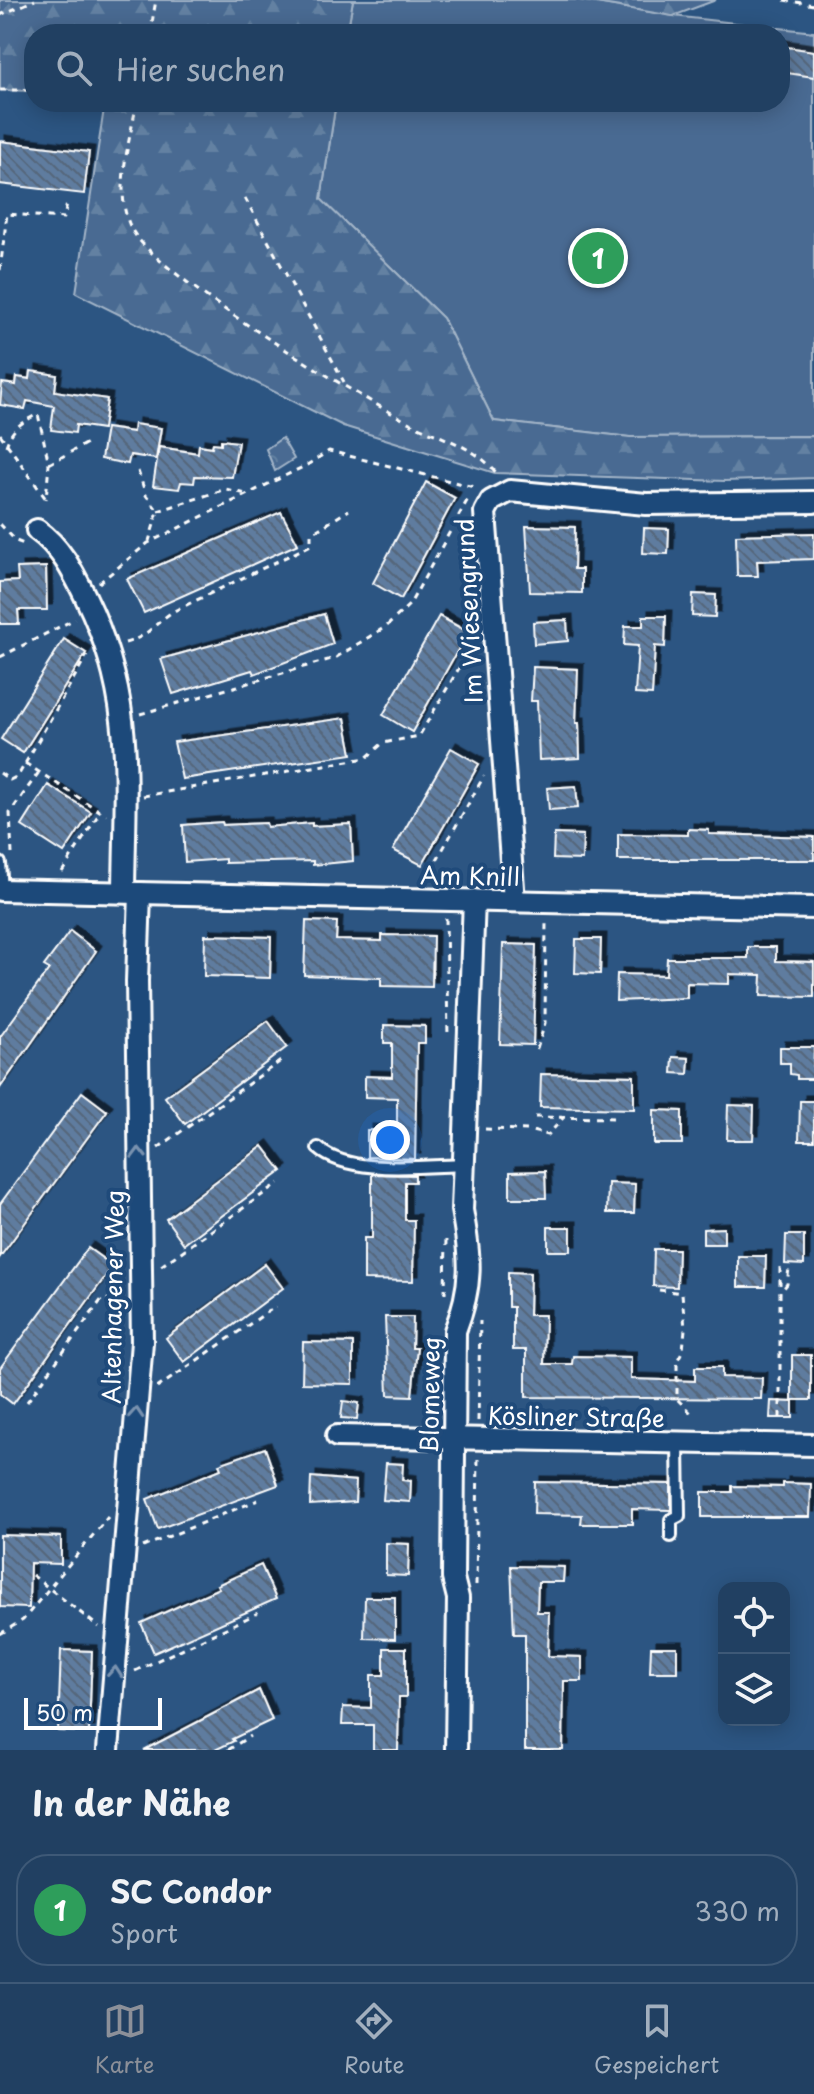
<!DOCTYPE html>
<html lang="de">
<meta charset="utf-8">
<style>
body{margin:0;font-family:"Playpen Sans",sans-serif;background:#294768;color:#f1f3f6}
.controls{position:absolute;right:24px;bottom:24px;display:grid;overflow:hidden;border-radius:16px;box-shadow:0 4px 20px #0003}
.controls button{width:72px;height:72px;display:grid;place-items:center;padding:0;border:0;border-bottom:2px solid #3e5977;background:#214062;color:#f1f3f6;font:40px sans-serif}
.scale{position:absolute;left:24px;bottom:20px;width:138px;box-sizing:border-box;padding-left:8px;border:4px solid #fff;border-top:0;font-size:22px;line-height:28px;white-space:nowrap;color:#fff;-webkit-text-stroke:6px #1f4a7a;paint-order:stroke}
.you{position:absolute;left:390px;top:1140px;width:28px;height:28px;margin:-20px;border:6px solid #fff;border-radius:50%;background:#1a73e8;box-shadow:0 0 0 12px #1a73e833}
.badge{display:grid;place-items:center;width:52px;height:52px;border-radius:50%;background:#8c9099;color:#fff;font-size:26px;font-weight:700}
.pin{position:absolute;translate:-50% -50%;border:4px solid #fff;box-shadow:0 2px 8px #0006}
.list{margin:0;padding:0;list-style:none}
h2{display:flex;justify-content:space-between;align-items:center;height:104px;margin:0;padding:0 32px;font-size:34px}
h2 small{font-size:26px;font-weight:400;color:#a2afbe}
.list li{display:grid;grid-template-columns:52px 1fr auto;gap:24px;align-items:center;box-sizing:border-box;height:112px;margin:0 16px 16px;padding:0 16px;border:2px solid #3e5977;border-radius:32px}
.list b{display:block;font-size:30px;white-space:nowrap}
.list p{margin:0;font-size:26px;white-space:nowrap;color:#a2afbe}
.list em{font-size:26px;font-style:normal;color:#a2afbe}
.icon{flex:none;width:44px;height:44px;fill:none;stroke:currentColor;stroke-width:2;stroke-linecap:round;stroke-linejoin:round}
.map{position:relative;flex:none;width:814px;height:1750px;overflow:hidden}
.search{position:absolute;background:#214062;box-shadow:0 4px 20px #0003;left:24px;right:24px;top:24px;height:88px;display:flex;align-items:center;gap:20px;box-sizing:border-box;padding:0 28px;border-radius:32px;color:#a2afbe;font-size:30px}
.sheet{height:232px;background:#214062}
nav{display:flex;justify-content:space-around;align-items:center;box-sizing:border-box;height:112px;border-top:2px solid #3e5977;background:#214062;font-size:22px;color:#a2afbe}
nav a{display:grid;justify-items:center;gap:4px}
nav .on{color:#8c9099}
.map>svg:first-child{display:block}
.grass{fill:#486b92;stroke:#a4b5c8;stroke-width:2}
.forest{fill:url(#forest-firs);stroke:#a4b5c8;stroke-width:2}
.park{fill:url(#park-crowns);stroke:#a4b5c8;stroke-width:2}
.building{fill:url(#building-back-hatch);stroke:#fff;stroke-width:2;filter:url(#shadow)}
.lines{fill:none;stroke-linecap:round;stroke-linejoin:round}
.lane-casing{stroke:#fff;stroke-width:16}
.street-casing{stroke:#fff;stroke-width:26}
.path{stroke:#fff;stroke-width:3;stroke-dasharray:6 6;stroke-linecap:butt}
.lane{stroke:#1f4a7a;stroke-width:10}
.street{stroke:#1f4a7a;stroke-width:20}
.oneway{stroke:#7992af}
.labels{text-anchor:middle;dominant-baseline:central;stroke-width:8;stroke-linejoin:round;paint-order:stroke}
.street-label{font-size:24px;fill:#fff;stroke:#1f4a7a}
</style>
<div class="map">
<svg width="814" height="1750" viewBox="0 0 814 1750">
<defs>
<pattern id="forest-firs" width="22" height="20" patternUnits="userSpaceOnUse" patternTransform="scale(2)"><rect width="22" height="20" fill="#486b92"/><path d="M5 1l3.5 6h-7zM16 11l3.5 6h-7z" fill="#6381a2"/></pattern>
<pattern id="park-crowns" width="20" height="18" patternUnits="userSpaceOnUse" patternTransform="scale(2)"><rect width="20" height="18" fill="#486b92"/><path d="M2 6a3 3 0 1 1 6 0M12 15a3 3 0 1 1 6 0" fill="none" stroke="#6381a2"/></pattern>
<pattern id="building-back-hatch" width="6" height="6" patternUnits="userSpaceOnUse" patternTransform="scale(2)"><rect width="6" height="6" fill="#5e7c9f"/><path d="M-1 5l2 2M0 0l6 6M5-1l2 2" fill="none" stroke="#56667a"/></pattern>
<filter id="shadow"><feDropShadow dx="5.5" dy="-5.5" stdDeviation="0" flood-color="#0009"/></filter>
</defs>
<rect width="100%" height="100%" fill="#2c5582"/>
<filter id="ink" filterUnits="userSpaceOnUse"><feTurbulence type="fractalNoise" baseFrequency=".0125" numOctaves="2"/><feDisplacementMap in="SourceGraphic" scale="16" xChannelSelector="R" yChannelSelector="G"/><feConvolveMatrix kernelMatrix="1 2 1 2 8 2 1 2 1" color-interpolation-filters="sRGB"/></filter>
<g filter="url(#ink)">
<polygon class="grass" points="353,0 579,0 673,16 814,32 814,436 629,437 494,421 443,318 321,199 336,102 780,102 780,34 347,34"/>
<g class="forest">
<polygon points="0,0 353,0 347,34 34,34 34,91 0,90"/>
<polygon points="579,0 716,0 673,16"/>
<polygon points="105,102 336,102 321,199 443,318 494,421 630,437 814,436 814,478 725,481 495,473 343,426 76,293"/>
</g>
<polygon class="park" points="282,438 294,459 275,471 266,449"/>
<g class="building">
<polygon points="780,46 814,51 814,77 780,72"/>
<polygon points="0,141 89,152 84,194 0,184"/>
<polygon points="31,371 57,375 55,391 107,399 103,429 76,425 75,433 51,430 54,406 27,401 25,409 0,405 2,383 16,385 17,377 30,379"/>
<polygon points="134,424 161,428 156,459 130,455 128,464 101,459 106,428 133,432"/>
<polygon points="221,440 238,442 232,477 195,476 194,483 181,482 179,489 153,486 159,447 198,453 199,445 212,447 213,443 221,444"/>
<polygon points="426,482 455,498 401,599 373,583"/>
<polygon points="281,512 298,544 144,613 127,579"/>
<polygon points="526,526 575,527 574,569 582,569 582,593 530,592"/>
<polygon points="644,528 669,529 668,554 643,553"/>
<polygon points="814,533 814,559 757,561 758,576 737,576 736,535"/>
<polygon points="46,567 47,610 18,610 19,624 0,624 0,582 18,581 17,568"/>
<polygon points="693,594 716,595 715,617 692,616"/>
<polygon points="324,614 333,644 254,674 252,670 173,694 161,659"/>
<polygon points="439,616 468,632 412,732 383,715"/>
<polygon points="643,616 666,616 665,647 655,646 652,695 635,694 638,646 624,645 625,626 643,626"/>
<polygon points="567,620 568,641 534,644 533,622"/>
<polygon points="64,639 86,653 23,753 1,739"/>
<polygon points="533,667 578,669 576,723 579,723 580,758 539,760 537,701 531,701"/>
<polygon points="345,718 352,754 182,779 174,742"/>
<polygon points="451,748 479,764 422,865 393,850"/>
<polygon points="48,785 91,812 64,853 22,826"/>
<polygon points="576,786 578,808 549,810 547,788"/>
<polygon points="222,822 223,825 266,823 267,827 312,823 312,826 351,824 353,861 313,865 313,861 225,863 225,859 185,862 183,825"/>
<polygon points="688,829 709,830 709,834 814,837 814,860 618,860 618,834 688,835"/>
<polygon points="554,834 583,835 582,860 553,859"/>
<polygon points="306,921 337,922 336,940 382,941 382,935 433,936 432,987 381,986 381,978 304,975"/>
<polygon points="70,931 96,951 0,1088 0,1037 49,969 44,966"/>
<polygon points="205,935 271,937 270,978 204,976"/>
<polygon points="576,939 601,939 600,974 575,973"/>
<polygon points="503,944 536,945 533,1045 500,1044"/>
<polygon points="748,947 776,947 776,961 814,962 814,997 761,996 762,975 729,974 729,984 687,983 687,998 616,1001 617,974 666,975 667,958 748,958"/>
<polygon points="268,1021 287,1047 185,1124 165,1097"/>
<polygon points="384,1025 425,1026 425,1043 417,1043 415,1159 367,1157 367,1130 397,1131 397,1098 365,1097 365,1076 392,1077 392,1043 384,1043"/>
<polygon points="780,1047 814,1047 813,1079 797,1079 797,1075 790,1074 790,1063 780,1063"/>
<polygon points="673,1057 689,1058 688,1074 672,1073"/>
<polygon points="541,1074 634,1076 634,1109 540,1107"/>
<polygon points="82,1092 107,1111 0,1257 0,1204"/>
<polygon points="800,1101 814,1101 814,1141 799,1141"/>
<polygon points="728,1105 754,1106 753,1140 727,1140"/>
<polygon points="654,1110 682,1111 682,1144 654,1144"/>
<polygon points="263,1146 282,1171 184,1244 166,1219"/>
<polygon points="545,1171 546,1198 510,1198 510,1172"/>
<polygon points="372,1174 415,1175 415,1182 405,1182 405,1220 414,1220 413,1281 364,1280 364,1238 372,1238"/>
<polygon points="608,1183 635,1184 634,1213 607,1213"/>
<rect x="548" y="1227" width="23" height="24"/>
<polygon points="724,1228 724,1244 703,1244 703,1229"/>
<polygon points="786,1235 804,1235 804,1265 785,1264"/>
<polygon points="88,1248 113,1266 13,1404 0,1394 0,1368"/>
<polygon points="654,1249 678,1249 677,1287 653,1286"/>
<polygon points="738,1256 766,1256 765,1287 738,1287"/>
<polygon points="265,1264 283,1288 184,1362 166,1338"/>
<polygon points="508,1272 530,1273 529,1315 545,1315 544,1364 572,1364 573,1356 631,1357 631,1379 695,1381 695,1367 722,1367 722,1377 762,1378 761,1399 526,1397 526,1350 513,1350 513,1307 508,1307"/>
<polygon points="385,1317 413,1317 412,1348 417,1348 412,1396 388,1395"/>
<polygon points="303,1342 353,1343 353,1384 302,1383"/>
<rect x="792" y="1355" width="19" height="45"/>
<polygon points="343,1401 359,1403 357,1419 341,1418"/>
<polygon points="771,1401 793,1402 793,1418 770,1418"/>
<polygon points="265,1448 278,1485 158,1529 147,1499 221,1469 219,1464"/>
<polygon points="386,1463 403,1464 402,1480 411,1481 410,1502 383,1500"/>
<polygon points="311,1477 356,1481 355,1502 310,1505"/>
<polygon points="535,1482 671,1484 671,1510 632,1509 632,1524 581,1524 582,1515 534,1514"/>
<polygon points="783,1483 811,1484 810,1517 702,1517 702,1492 732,1492 732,1486 783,1487"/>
<polygon points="0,1535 61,1537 61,1564 30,1563 29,1608 0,1607"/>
<polygon points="386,1543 409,1544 408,1576 386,1575"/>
<polygon points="261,1565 276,1599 154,1653 141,1623 219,1588 217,1585"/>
<polygon points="511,1566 564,1567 563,1582 538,1582 537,1612 549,1612 548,1656 582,1657 582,1681 564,1681 563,1750 525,1750 525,1634 514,1634"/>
<polygon points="365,1597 395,1597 395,1639 364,1638"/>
<polygon points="651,1647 677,1647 677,1672 650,1672"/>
<polygon points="384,1648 406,1648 406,1697 399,1697 398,1750 373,1750 373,1725 342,1725 343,1707 371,1708 371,1675 384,1675"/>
<polygon points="61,1650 92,1651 89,1732 58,1731"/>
<polygon points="259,1690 272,1720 232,1739 234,1741 215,1750 144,1750"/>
</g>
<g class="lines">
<g class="lane-casing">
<g id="lane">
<polyline points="0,863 2,890"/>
<path d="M318,1148C349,1176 423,1166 464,1165"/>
<polyline points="671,1536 671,1520 679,1516 678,1443"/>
</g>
</g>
<g class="street-casing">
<g id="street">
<path d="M37,530C61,547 73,572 86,598C136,701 125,782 124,891"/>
<polyline points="0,890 814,908"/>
<polyline points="514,901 485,512 491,501 510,491 646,504 814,502"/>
<polyline points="337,1436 814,1445"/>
<polyline points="108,1750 142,1342 137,981 140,893"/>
<path d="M456,1750L458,1598L453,1578L455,1331C473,1284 471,1259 462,1210L474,900"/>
</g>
</g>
<g class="path">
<polyline points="784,0 814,5"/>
<polyline points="0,15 35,0"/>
<polyline points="150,34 156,0"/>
<polyline points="0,90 34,90"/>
<path d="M137,102C130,140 113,191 131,228C152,273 359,397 410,423C442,439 476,446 498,475"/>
<polyline points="245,198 344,382"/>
<polyline points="0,270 7,214 64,218 67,203"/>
<polyline points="0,434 46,499"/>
<path d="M6,446C12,428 22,422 38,414L49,464L46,499"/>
<polyline points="49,464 87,443"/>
<polyline points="138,471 146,495 158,511 149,541"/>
<polyline points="158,511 226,489 246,494"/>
<polyline points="0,524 16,541 24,544"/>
<polyline points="99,583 148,543 307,465 329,451 478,488"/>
<path d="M125,643C152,635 153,623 176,610L311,545V534L349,510"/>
<polyline points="0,657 75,619"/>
<polyline points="140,714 335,658 387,626 410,604 468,499"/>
<polyline points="25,763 106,815"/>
<polyline points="0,773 10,780 18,776 87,655"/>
<polyline points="143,796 366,758 383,743 419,736 475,641"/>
<polyline points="12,854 10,813 39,772"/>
<polyline points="62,872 100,812"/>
<polyline points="425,881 484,776"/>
<polyline points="446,918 448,1038"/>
<polyline points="537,1049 545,1023 546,922"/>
<polyline points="535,1117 618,1118"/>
<polyline points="485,1129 528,1130 548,1135 563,1118"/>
<polyline points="158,1148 282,1060"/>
<polyline points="161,1266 279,1183"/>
<polyline points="780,1267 780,1293"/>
<polyline points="659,1290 682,1293 685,1329 683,1350 677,1361 677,1399 691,1413"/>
<polyline points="445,1294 446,1238"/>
<polyline points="157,1388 276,1306"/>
<polyline points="27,1402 102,1299 122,1300"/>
<polyline points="780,1418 780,1293 787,1284 789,1268"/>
<polyline points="478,1421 480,1321"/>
<polyline points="143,1547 258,1500"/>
<polyline points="32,1575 99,1627"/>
<polyline points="476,1585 478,1457"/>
<polyline points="0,1634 23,1620 108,1517"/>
<polyline points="135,1671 258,1613"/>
<polyline points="228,1750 250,1736"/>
</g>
<use href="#lane" class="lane"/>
<use href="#street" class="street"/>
</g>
<defs><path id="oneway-chevron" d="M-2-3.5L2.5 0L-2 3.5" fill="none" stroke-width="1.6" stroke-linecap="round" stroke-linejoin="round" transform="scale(2)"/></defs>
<g class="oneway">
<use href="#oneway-chevron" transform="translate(139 1153) rotate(-91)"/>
<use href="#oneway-chevron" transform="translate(136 1413) rotate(-86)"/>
<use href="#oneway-chevron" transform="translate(115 1672) rotate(-85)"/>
</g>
</g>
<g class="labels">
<g class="street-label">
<text transform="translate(468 611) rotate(-93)">Im Wiesengrund</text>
<text transform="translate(470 875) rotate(1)">Am Knill</text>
<text transform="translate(112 1297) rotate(-89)">Altenhagener Weg</text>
<text transform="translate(429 1395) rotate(-89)">Blomeweg</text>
<text transform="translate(576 1416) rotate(1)">Kösliner Straße</text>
</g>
</g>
</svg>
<div class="controls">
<button><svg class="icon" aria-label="locate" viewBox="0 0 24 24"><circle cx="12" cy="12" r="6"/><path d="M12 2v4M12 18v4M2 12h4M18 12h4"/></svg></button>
<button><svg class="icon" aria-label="layers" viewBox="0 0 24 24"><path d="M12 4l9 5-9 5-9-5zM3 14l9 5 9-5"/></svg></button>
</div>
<div class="scale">50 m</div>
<div class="you"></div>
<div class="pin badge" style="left:598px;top:258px;background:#2e9e5b">1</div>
<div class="search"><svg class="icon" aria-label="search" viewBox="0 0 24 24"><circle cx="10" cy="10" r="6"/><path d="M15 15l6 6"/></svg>Hier suchen</div>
</div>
<section class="sheet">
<h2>In der Nähe<small></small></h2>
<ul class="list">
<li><span class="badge" style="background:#2e9e5b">1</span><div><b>SC Condor</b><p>Sport</p></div><em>330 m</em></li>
</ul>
</section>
<nav>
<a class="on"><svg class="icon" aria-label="map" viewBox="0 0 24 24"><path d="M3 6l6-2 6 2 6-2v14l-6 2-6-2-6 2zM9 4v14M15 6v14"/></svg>Karte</a>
<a><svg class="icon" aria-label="directions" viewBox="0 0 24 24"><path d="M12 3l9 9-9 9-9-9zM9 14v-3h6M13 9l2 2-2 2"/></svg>Route</a>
<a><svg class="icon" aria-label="saved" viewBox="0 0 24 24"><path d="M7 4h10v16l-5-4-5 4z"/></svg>Gespeichert</a>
</nav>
